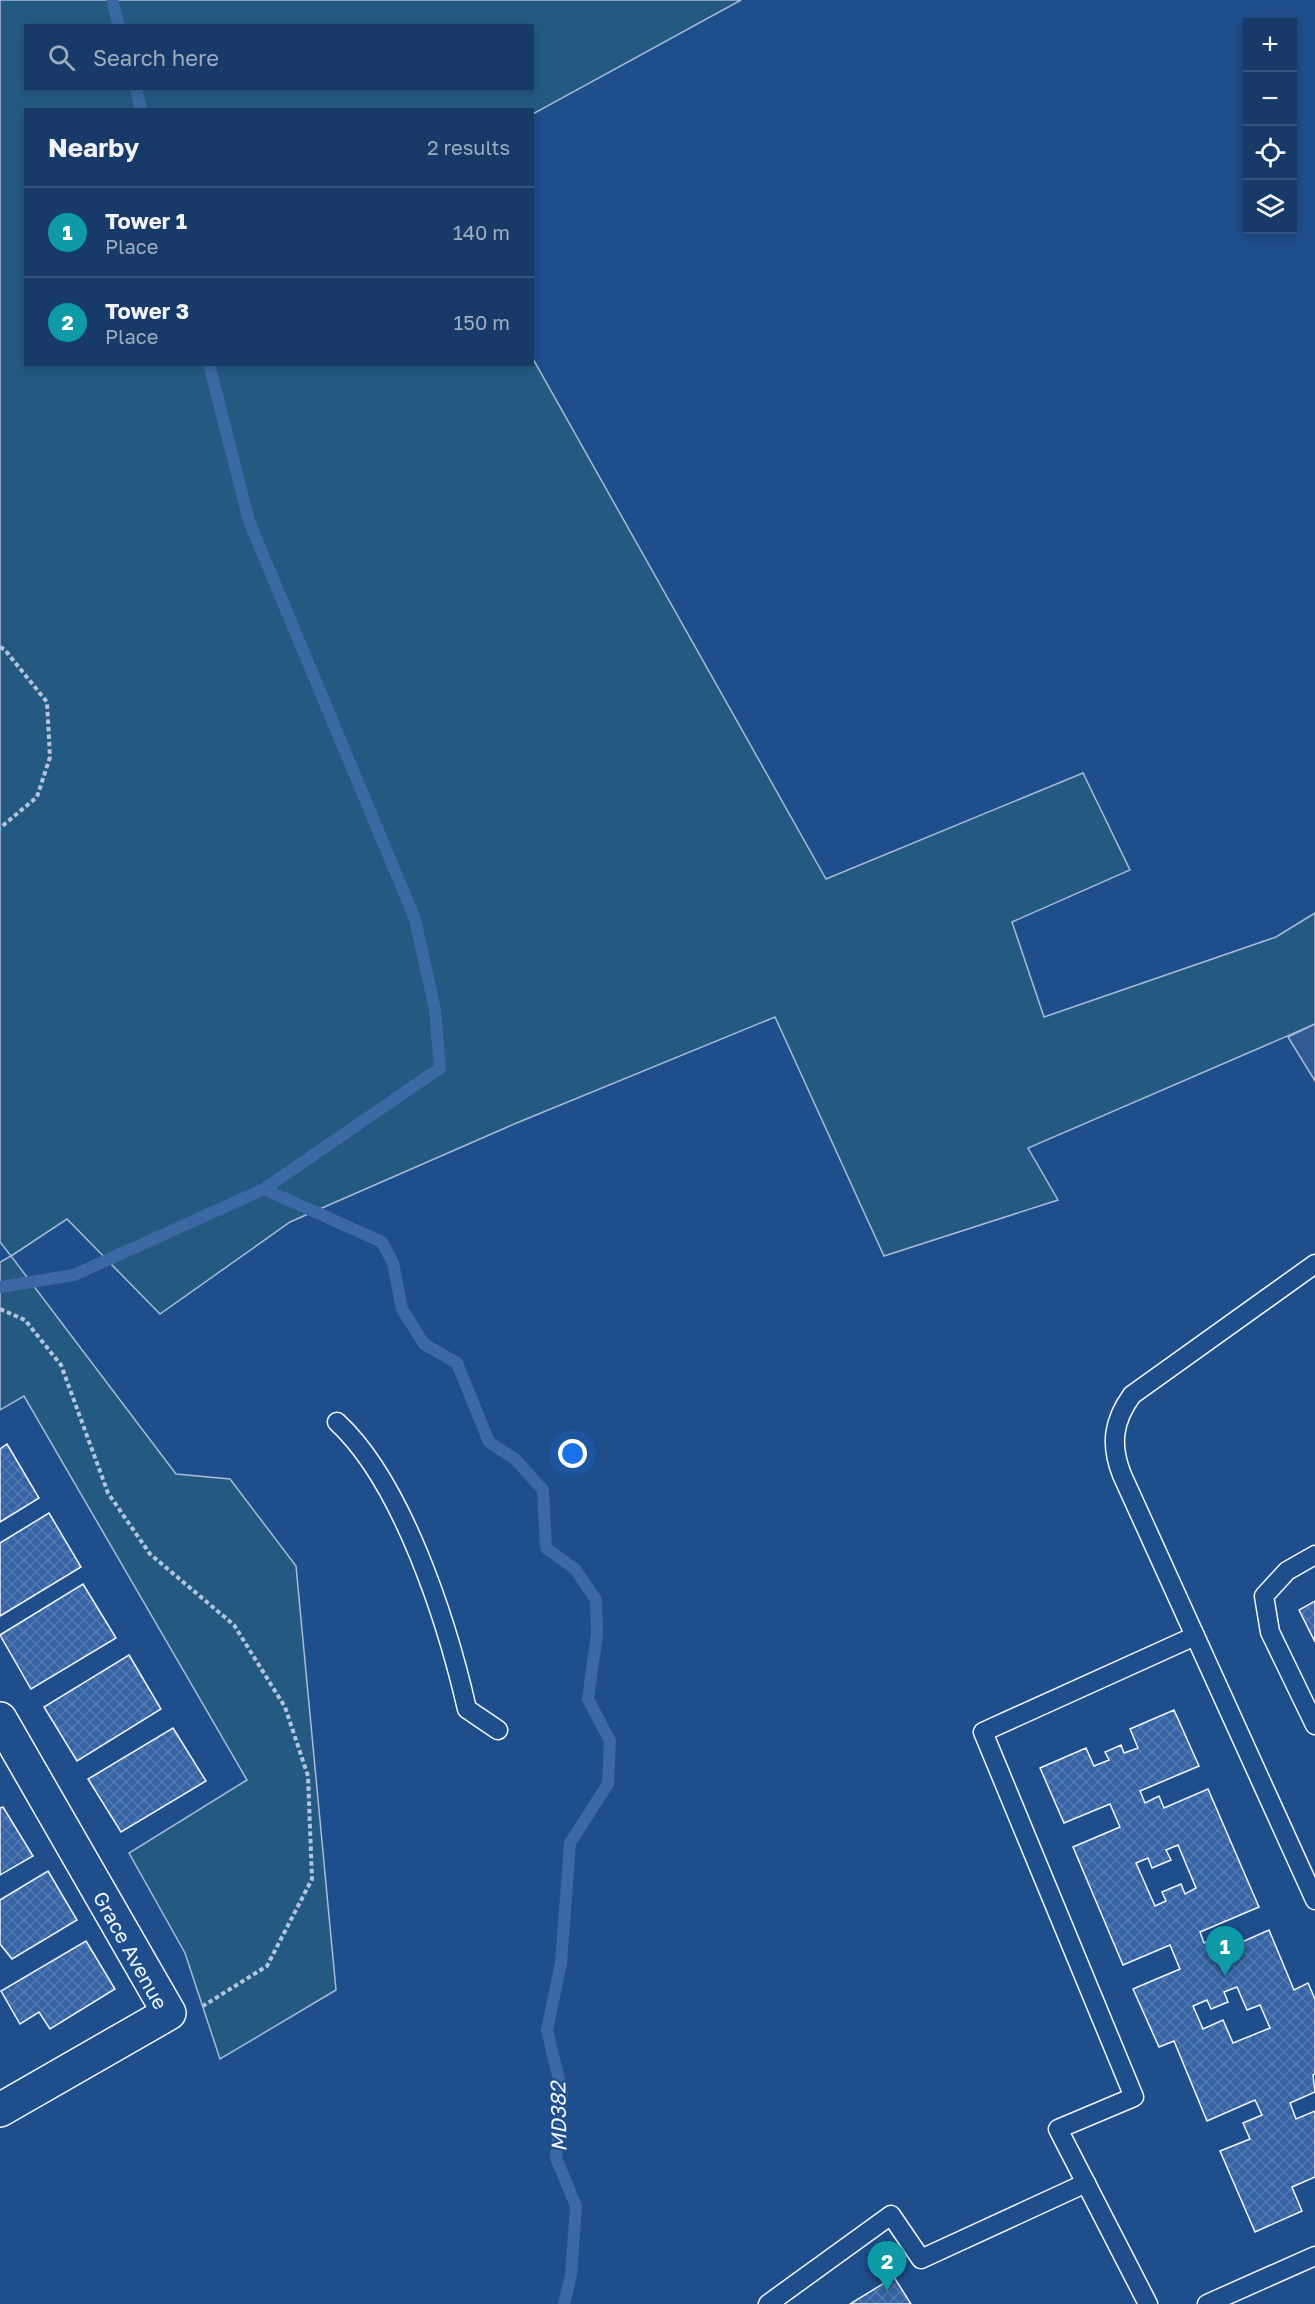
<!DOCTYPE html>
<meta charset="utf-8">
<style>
body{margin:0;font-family:"Golos Text",sans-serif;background:#244571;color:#f1f3f6}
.controls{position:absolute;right:18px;top:18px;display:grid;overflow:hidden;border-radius:0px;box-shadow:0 3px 9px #0003}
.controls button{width:54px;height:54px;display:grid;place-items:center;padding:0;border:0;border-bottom:2px solid #36547d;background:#173a69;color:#f1f3f6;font:30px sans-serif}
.you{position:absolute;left:573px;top:1454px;width:21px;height:21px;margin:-15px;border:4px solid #fff;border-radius:50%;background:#1a73e8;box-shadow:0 0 0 9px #1a73e833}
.badge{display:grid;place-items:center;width:39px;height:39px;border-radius:50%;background:#ffb74d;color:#fff;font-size:20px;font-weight:700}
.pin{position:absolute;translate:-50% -50px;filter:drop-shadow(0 2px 3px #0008)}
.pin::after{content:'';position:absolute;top:32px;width:21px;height:18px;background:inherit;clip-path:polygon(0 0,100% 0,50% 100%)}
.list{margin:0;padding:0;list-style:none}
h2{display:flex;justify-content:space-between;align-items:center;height:78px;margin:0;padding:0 24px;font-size:26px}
h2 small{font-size:20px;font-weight:400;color:#9eadc0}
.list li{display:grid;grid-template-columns:39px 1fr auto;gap:18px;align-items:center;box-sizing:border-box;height:90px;padding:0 24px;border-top:2px solid #36547d}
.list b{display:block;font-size:22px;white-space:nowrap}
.list p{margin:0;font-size:20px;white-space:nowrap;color:#9eadc0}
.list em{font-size:20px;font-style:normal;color:#9eadc0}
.icon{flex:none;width:33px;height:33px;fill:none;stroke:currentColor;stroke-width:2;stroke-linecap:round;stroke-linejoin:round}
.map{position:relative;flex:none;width:1315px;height:2304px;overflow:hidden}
.search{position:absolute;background:#173a69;box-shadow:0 3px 9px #0003;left:24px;top:24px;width:510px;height:66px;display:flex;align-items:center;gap:15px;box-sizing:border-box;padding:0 21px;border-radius:0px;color:#9eadc0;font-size:22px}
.panel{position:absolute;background:#173a69;box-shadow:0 3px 9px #0003;left:24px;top:108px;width:510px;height:258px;border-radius:0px}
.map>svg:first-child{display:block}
.green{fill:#245a82;stroke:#a8bbd7;stroke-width:1.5;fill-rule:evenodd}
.parking{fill:#305b95;stroke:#a8bbd7;stroke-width:1.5}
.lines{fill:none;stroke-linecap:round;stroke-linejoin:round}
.stream{stroke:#3b69a3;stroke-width:12}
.building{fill:url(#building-cross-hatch);stroke:#f2f6ff;stroke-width:1.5;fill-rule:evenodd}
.service-casing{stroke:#f2f6ff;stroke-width:21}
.minor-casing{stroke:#f2f6ff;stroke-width:36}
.path{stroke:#b3c4dc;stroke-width:4;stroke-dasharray:4.5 3;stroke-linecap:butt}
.service{stroke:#1f4e8c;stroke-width:18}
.minor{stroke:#1f4e8c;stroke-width:33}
.labels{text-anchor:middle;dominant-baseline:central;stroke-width:4.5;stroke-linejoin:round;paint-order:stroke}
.street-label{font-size:20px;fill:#f2f6ff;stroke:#1f4e8c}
.water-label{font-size:21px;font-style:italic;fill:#f2f6ff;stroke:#1f4e8c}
</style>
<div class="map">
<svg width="1315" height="2304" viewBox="0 0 1315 2304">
<defs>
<pattern id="building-cross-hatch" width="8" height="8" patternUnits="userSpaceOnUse" patternTransform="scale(1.5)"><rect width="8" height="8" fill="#3563a3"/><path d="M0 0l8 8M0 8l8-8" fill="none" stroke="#537ab1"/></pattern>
</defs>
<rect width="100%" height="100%" fill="#1f4e8c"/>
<path class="green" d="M0,0H741L533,114L532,110H26V364H532L533,359L826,879L1083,773L1130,870L1012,922L1044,1017L1276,937L1315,913V1024L1028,1148L1058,1200L884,1256L775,1017L519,1122L290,1222L160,1314L67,1219L11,1256L176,1474L230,1479L296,1566L336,1990L220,2059L185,1953L129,1853L247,1780L24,1396L0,1410V1262L11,1256L0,1242ZM26,26H532V88H26Z"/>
<polygon class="parking" points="1315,1024 1315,1081 1288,1037"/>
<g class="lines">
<g class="stream">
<polyline points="112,0 119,26"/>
<polyline points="136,88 141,110"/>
<polyline points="209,364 249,521 415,919 435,1010 440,1068 264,1189"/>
<polyline points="0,1287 74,1275 264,1189 382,1242 393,1263 402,1309 424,1344 457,1363 489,1442 515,1459 543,1490 546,1548 575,1569 596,1600 597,1634 588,1699 610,1741 608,1784 570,1843 561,1963 547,2030 562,2092 556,2158 576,2206 571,2275 564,2304"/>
</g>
</g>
<g class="building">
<polygon points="7,1444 39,1498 0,1522 0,1449"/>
<polygon points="49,1513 81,1567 0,1616 0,1543"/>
<polygon points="83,1584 116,1638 31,1689 0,1635"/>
<polygon points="1315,1601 1315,1642 1299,1610"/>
<polygon points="129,1655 161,1709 77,1761 44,1707"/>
<path d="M1174,1710L1199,1766L1140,1791L1145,1803L1159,1796L1164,1808L1208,1789L1259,1907L1200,1932L1204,1943L1219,1936L1224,1950L1269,1930L1294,1990L1308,1983L1315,1999V2074L1313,2075L1315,2092L1290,2103L1296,2119L1315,2111V2177L1292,2187L1302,2211L1255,2232L1220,2151L1250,2139L1243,2123L1262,2115L1255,2100L1207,2121L1174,2041L1159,2047L1133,1989L1180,1969L1170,1945L1123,1965L1073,1847L1120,1827L1110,1804L1064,1823L1040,1768L1086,1748L1094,1766L1109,1760L1105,1752L1121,1745L1124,1753L1138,1748L1130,1729ZM1178,1845L1196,1888L1185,1894L1181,1884L1162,1892L1166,1901L1155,1906L1136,1863L1148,1858L1152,1868L1171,1860L1166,1850ZM1237,1987L1247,2010L1260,2005L1270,2028L1233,2043L1223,2020L1203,2029L1193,2006L1207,2000L1211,2009L1228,2002L1224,1992Z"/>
<polygon points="173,1728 206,1781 121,1832 88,1779"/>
<polygon points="3,1807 33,1856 0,1875 0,1808"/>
<polygon points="48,1871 77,1920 12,1959 0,1944 0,1900"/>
<polygon points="86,1941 115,1989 50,2029 39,2012 20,2024 1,1991"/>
<polygon points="894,2277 911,2304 850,2304"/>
</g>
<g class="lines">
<g class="service-casing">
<g id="service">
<path d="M1315,1264L1132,1395C1113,1421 1110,1445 1122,1475L1315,1900"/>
<path d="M337,1422C403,1483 447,1622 467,1709L498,1730"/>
<polyline points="1315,1555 1287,1571 1264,1596 1270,1632 1315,1725"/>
<polyline points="768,2304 891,2215 921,2259 1086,2183"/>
<polyline points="1148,2304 1058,2129 1134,2097 983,1732 1195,1636"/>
<polyline points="1207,2304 1315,2256"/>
</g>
</g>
<g class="minor-casing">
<polyline id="minor" points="0,1719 169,2013 0,2110"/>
</g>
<g class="path">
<polyline points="0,647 5,650 47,702 50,757 37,797 0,828"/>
<polyline points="0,1309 25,1320 61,1365 108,1493 150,1554 234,1625 285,1707 308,1776 312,1879 267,1966 203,2006"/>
</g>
<use href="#service" class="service"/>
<use href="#minor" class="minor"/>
</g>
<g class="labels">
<g class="street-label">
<text transform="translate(131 1950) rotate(61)">Grace Avenue</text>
</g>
<g class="water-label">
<text transform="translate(558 2117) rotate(-91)">MD382</text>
</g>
</g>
</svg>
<div class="controls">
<button>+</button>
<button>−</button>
<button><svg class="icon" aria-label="locate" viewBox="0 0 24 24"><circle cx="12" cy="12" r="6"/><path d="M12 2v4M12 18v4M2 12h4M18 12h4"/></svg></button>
<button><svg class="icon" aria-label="layers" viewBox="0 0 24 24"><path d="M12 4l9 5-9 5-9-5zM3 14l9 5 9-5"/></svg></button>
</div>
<div class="you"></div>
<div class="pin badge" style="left:1225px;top:1976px;background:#0f9aa8">1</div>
<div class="pin badge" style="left:887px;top:2291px;background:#0f9aa8">2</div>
<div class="search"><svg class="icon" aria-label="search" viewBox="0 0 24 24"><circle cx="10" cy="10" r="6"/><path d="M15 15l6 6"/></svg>Search here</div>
<section class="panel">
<h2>Nearby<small>2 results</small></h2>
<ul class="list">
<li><span class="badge" style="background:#0f9aa8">1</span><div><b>Tower 1</b><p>Place</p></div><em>140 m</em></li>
<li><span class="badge" style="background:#0f9aa8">2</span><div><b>Tower 3</b><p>Place</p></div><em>150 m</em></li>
</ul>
</section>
</div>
